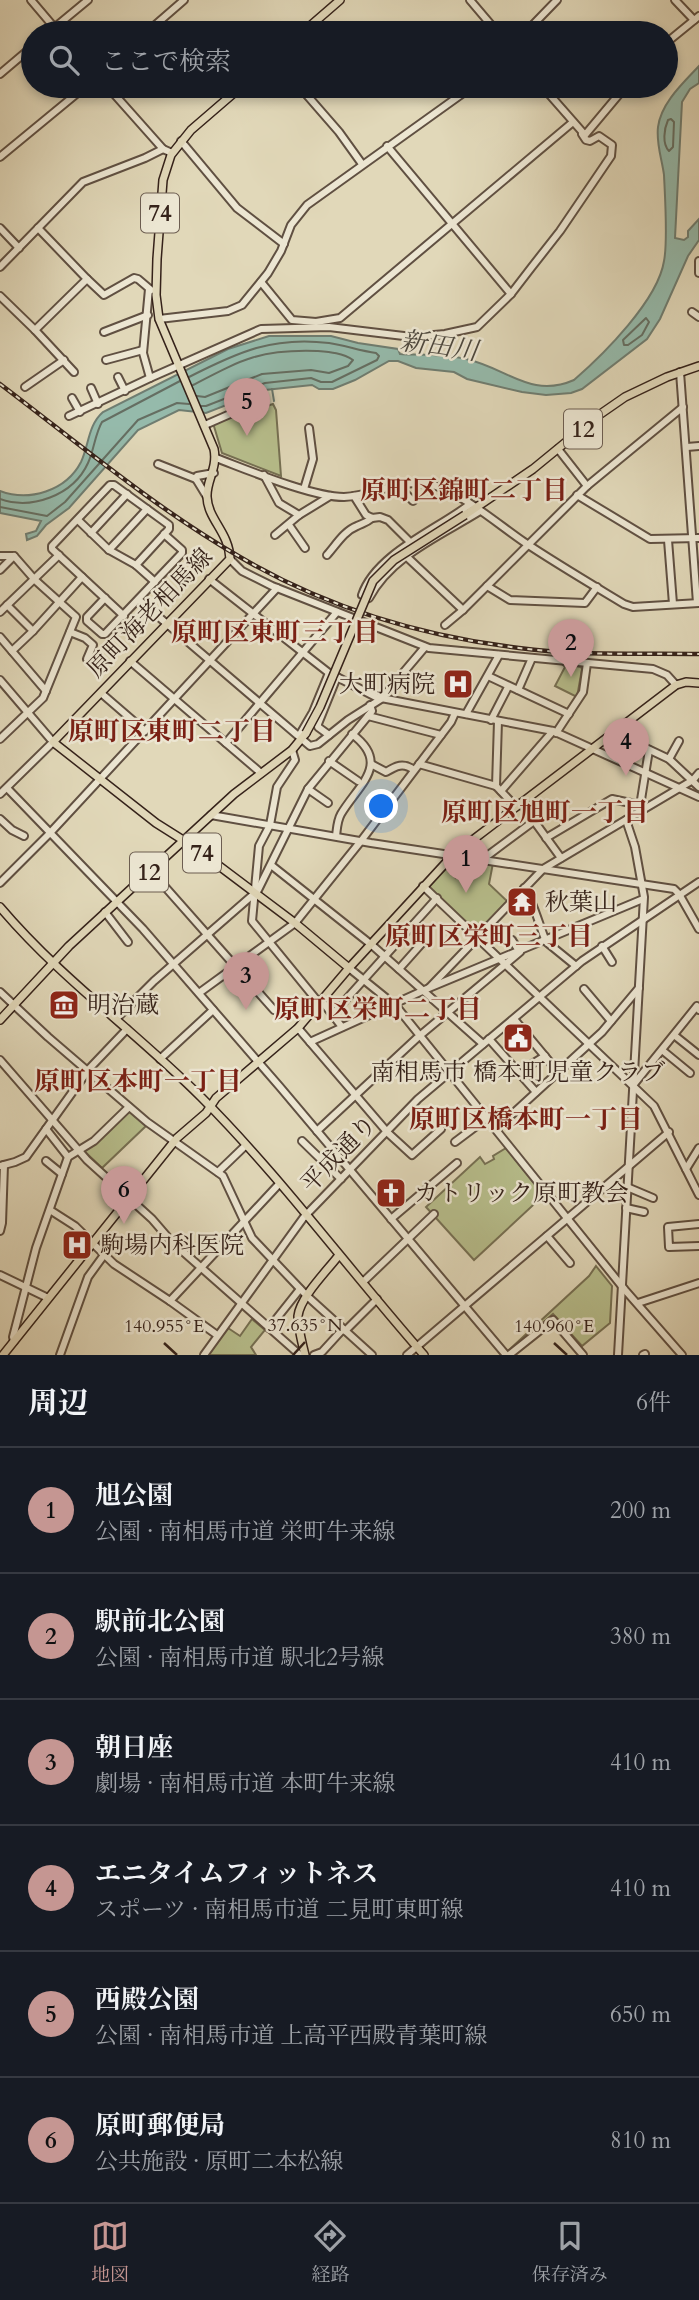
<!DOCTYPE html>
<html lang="ja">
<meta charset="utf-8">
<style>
body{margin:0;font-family:Cardo,"Noto Serif JP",serif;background:#242831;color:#f1f3f6}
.you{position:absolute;left:382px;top:807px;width:24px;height:24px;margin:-18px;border:5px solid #fff;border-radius:50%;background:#1a73e8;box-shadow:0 0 0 10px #1a73e833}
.badge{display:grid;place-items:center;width:46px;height:46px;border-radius:50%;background:#c59692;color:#111;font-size:23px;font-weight:700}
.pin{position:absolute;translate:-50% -58px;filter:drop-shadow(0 2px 4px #0008)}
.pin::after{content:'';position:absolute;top:37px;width:24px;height:21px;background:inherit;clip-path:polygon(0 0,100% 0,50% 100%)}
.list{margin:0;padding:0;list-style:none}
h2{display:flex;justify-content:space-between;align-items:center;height:91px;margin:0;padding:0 28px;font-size:30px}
h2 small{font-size:23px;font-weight:400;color:#9ea1a6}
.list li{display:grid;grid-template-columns:46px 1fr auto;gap:21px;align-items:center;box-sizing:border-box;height:126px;padding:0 28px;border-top:2px solid #363941}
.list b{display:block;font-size:26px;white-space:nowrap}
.list p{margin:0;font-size:23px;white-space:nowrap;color:#9ea1a6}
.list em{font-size:23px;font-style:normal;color:#9ea1a6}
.icon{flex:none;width:38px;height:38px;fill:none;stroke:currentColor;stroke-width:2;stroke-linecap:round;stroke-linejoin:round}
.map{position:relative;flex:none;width:699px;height:1355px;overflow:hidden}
.search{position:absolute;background:#171b24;box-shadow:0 4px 10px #0003;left:21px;right:21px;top:21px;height:77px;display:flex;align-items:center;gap:18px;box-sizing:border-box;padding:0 24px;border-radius:38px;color:#9ea1a6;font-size:26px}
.sheet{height:847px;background:#171b24}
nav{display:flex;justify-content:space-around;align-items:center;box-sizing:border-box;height:98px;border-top:2px solid #363941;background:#171b24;font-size:19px;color:#9ea1a6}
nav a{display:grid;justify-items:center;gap:4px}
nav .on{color:#c59692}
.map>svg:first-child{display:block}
.green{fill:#b7be8c;stroke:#767053;stroke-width:2}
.water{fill:#95baab;stroke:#6f7d71;stroke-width:2}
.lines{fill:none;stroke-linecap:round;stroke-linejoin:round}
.shore{stroke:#656e62;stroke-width:2}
.stream{stroke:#6f7d71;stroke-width:2}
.minor-casing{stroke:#605042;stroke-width:10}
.major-casing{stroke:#35221a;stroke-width:10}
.minor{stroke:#ece6d2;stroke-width:6}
.major{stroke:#e1d8b9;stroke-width:7}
.rail-casing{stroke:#35221a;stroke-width:4.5}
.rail{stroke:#ece6d2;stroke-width:2;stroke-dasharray:5;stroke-linecap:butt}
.major-bridge-casing{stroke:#35221a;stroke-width:10;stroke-linecap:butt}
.major-bridge{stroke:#e1d8b9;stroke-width:7}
.ticks{fill:none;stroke:#35221a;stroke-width:2.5}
.labels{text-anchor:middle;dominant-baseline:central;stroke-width:5;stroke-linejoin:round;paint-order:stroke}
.shield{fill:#ece6d2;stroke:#6c5d51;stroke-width:2}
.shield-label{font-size:23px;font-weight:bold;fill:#35221a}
.street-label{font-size:24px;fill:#35221a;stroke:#ece6d2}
.poi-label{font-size:24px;fill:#35221a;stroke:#ece6d2;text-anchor:start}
.water-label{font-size:26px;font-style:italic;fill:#4d483e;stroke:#ece6d2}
.neighbourhood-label{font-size:26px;font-weight:bold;fill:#7a1f14;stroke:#ece6d2}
.ticks-label{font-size:18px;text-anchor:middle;fill:#35221a;stroke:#ece6d2;stroke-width:5;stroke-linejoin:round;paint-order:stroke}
</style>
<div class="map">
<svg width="699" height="1355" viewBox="0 0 699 1355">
<rect width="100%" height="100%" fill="#e1d8b9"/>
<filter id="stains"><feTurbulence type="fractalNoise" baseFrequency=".00286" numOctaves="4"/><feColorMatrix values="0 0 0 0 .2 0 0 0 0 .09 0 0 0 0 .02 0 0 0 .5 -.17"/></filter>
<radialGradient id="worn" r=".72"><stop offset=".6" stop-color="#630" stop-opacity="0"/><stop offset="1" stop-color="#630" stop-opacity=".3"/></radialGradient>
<g class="green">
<polygon points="273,404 276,410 281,476 222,453 213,423"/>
<polygon points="562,664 581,667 582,669 577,697 555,686 565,667"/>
<polygon points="483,861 493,863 489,884 508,902 477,933 428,887 445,867 456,878 466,875"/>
<polygon points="129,1110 147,1125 102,1168 82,1149"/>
<polygon points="506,1148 544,1195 474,1260 426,1207 480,1157 485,1164 494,1159 493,1156"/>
<polygon points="596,1266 612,1286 610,1323 582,1346 553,1314 510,1351 509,1350 589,1276"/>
<polygon points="252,1319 265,1330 251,1347 256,1355 208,1355 228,1328 240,1336"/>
</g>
<path class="water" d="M699,66V83L690,89L682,102L675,238L684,240L688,237V231L699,219V240L688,256L660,319L647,339L582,389L571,393L546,395L522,392L467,379L454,372L416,368L398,361H389L355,380L333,389H319L312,385L265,390L206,413L179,410L138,430L69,508L46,525L37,536L27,540L26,534L36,531L41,521L0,513V491C29,502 66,491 81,462C89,445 88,425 103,412L228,349L269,336H331L358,343L398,349L400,354C421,355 445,354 466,359C507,368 531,399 574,380C604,354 658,300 664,261C668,241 665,197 664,175C662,159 656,144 658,127C661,103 683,83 699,66Z"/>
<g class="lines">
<g class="shore">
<path d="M671,119L674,122L673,147L669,151C662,144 664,129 668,120Z"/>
<polygon points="646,318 649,322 642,335 628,345 624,345 623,340"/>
<path d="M189,377C238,352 273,336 329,343C344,345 360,351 376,353L379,356L377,360L332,382H321L311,378L265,383L206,406H201"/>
<path d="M193,385C241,360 260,349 317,351C329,352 343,353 353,360L348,366L329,373L311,370L262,374L205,397L197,396"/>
<path d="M0,499C31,510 73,496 88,463C94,450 95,434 102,422L180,381"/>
<polyline points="0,507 47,516 65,502 138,420 177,403 189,404"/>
</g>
<polyline class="stream" points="272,389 274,401"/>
<g class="minor-casing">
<g id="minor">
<polyline points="31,0 59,33"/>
<polyline points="470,0 498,33"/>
<polyline points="675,0 694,20"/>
<polyline points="48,33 88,0"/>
<polyline points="146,33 184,0"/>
<polyline points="525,33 557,0"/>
<polyline points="666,43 699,16"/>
<polyline points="0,74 33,46"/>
<polyline points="107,86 163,149"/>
<polyline points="299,86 339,132 362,164"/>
<polyline points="542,86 585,135 626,86"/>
<polyline points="181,141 237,208 284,244"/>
<polyline points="387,146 511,294"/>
<polyline points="0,157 86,86"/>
<polyline points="0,228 19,248"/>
<polyline points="699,261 699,273"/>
<polyline points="0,267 83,182 145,158 163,149 172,153"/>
<polyline points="87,279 104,295 134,278 138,279 151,290"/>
<polyline points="261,282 292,320 316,322 340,318 573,122"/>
<polyline points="149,289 143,353 150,378 261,329 329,327 412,337 445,334 477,327 511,294 531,268 560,231 611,156 612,145 599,136 590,141 586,140 582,134"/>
<polyline points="0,296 35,330 87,279 38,228"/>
<polyline points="692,312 699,317"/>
<polyline points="159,319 228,311 242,305 268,273 281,251 291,225 307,205 473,86"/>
<polyline points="35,330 74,372"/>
<polyline points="104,332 148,315"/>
<polyline points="106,360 143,350"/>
<polyline points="680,372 697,603"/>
<polyline points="118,377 125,391"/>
<polyline points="25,387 64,360"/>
<polyline points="91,388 98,404"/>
<polyline points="72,398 80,412"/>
<polyline points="69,416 150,378"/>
<polyline points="205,425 262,400"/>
<polyline points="687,447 699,446"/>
<polyline points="558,449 587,486"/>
<path d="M216,458C248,470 312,497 344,497C374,496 403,477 433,485C462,493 499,525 524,542C557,564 591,584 624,604L633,607L699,603"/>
<polyline points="158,464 196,479 197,476 214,473"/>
<polyline points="264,475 279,503 299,515"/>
<polyline points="196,479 207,497"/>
<polyline points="397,485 413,501"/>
<polyline points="304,489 313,459 309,428"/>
<polyline points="577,495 650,539 699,538"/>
<polyline points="354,496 366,515 372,518 380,517 388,520 412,544"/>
<path d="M469,505C436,530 376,554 362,595L369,598C391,556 440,536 480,511"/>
<polyline points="78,520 109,550 136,565 155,582"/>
<polyline points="289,525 305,548"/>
<polyline points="91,533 127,494"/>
<polyline points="275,535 299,515 330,496"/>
<polyline points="668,540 673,604"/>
<polyline points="109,550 147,509"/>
<path d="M327,555C336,545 344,531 357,526C363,523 366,523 372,518"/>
<polyline points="0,556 14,556 35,580 76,617 43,698 0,739"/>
<polyline points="407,557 463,610"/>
<polyline points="230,559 242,571 272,586 429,648 653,669 667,675 676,685"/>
<polyline points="0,570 14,556"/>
<polyline points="209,579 329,673 376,697 553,731 699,797"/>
<polyline points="487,586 510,600 585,603 597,587"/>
<polyline points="105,598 87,617 87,621 102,634 105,634 182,553 182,550 164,534"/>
<polyline points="139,600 310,746 318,744 348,720 381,699 425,647"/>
<polyline points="7,605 33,631 12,651"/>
<polyline points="0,612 59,555"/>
<polyline points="124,616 52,549 52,546 110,485 114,485 169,525 169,529 136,565"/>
<polyline points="445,625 463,610 587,486 683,407"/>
<polyline points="33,631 82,577"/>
<polyline points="70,632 85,638 93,645 87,659 94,664"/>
<polyline points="0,637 46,691"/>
<polyline points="130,661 261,773"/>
<polyline points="488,676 569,714"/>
<polyline points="0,680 53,742 0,794"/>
<polyline points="518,690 532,658"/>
<polyline points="101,693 145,731"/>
<polyline points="466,714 499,655"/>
<polyline points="368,716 441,735"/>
<polyline points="491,720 508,687"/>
<polyline points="498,721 496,786 516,807"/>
<polyline points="556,733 583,692 587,663"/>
<polyline points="614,733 669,759 699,787"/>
<polyline points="329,735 318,727 318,724 337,677"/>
<polyline points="299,736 313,712 329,673"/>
<polyline points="226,743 337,612"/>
<polyline points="292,750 295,760 277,787 270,825 259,846 252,921 319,1003"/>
<polyline points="669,759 679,741"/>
<polyline points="329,761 358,781"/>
<path d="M371,764L386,772C396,766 403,762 414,770"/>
<polyline points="419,764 496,786"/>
<polyline points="7,788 143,929 280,1087 506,1355"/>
<polyline points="308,789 328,803"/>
<polyline points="501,791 553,731"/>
<polyline points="521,803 561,858"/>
<polyline points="640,806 649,750"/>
<polyline points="211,815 371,843 674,889 679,894 699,929"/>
<polyline points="0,819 12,830 24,836"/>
<path d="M336,836C337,829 337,821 341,814C358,785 392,764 352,734"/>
<polyline points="546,838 612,799 640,805"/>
<polyline points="483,859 534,821"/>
<polyline points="271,865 373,946 483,1044"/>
<polyline points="151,871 274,1010"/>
<polyline points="0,883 50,833 277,588"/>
<polyline points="423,886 654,1106 699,1195"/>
<path d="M524,888C531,895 540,927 545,939"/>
<polyline points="256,894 308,789 372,711 370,705"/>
<polyline points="105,912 128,942"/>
<polyline points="512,940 519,951"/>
<polyline points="544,940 576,966"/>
<polyline points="602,946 612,962"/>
<polyline points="349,968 396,1006 625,1290 682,1355"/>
<polyline points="399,969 423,942"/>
<polyline points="430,987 543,869 693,780 699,773"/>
<polyline points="584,989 611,1021"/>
<polyline points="0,992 48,1037 147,1122 223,1176 252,1238 307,1296 372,1355"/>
<polyline points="199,993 295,923 361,841 451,722 455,713"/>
<polyline points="321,1000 342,1027"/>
<polyline points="333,1014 437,898"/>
<polyline points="116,1019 154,981 255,893"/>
<polyline points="514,1019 558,1072"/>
<polyline points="298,1028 388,1133 412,1155 441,1129"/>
<polyline points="674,1035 699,1055"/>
<polyline points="489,1039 536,1092"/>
<polyline points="310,1042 429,988 643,899"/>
<polyline points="662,1050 690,1073"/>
<polyline points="160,1059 213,1010"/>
<polyline points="0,1060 87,1160 152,1219 171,1241 300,1355"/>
<polyline points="532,1064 545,1056"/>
<polyline points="634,1084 697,1006 699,1010"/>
<polyline points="46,1129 68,1157"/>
<polyline points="496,1129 602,1032 639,988"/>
<polyline points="317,1131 417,1038 520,952"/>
<polyline points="302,1141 341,1179"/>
<polyline points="455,1142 487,1118"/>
<polyline points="46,1161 62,1174"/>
<polyline points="0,1166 15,1162 26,1157 89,1069 127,1029"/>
<polyline points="686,1169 699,1148"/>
<polyline points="218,1172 245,1146"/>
<polyline points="627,1187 653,1198"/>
<polyline points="626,1208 644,1212"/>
<polyline points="50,1210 75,1226 114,1264 170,1301 279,1184"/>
<polyline points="391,1219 457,1163"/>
<polyline points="699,1224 668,1227 669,1247 699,1246"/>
<polyline points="0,1231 2,1223 4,1165"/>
<polyline points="547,1236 570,1263"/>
<polyline points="0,1275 48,1298"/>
<polyline points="363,1282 434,1214"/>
<polyline points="170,1301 217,1335"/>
<polyline points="638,1303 699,1283"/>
<polyline points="269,1328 300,1289"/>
<polyline points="345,1331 377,1299"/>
<polyline points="14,1341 13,1337 36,1248 68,1157 94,1141 129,1107"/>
<polyline points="60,1355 88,1277 104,1255"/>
<polyline points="204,1355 304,1217 418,1099 582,961 699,882"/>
<polyline points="314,1355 322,1352 343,1329"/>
<polyline points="407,1355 669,1132"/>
<polyline points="509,1355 553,1320 583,1355"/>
<polyline points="618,1355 644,897 635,847 626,820"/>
<polyline points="643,1355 645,1354"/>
</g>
</g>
<g class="major-casing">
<g id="major">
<polyline points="302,33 340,0"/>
<path d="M242,86L191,130L171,155L163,180L157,259L156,295L159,319L214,449C218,468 206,481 207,497C208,520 229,532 230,559L53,742L156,823L194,847L295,923L349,968"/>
<polyline points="465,515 533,469 599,415 625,397 667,377 699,366"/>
<path d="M0,907C61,979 135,1031 201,1097C281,1177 349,1270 424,1355"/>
<polyline points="0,1020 69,946 234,794 292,750 306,733"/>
<polyline points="3,1355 177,1138 206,1113 216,1098 298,1028 349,968 453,855 676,685 686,682 699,683"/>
<path d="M305,1355C302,1343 298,1328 298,1316C300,1297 328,1270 339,1255"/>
</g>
</g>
<use href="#minor" class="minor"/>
<use href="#major" class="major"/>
<g class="rail-casing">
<path id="rail" d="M0,384C78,443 155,508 240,557C325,607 421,636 519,648C579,656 639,653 699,654"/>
</g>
<use href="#rail" class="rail"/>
<g class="major-bridge-casing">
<polyline id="major-bridge" points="306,733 320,707 373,581 394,560 465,515"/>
</g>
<use href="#major-bridge" class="major-bridge"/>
</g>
<path class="ticks" d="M164,1343L177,1355M554,1343L567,1355M293,1355L305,1342"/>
<defs>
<g id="hospital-square" transform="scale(1.575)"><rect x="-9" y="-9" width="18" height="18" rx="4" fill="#8f2418" stroke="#ece6d2"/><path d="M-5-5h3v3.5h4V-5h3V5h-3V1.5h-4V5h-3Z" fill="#fff"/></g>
<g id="temple-square" transform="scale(1.575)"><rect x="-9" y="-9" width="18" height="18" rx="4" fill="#8f2418" stroke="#ece6d2"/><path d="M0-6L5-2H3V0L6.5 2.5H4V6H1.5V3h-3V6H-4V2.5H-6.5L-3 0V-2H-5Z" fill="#fff"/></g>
<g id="museum-square" transform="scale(1.575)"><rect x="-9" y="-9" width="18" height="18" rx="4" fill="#8f2418" stroke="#ece6d2"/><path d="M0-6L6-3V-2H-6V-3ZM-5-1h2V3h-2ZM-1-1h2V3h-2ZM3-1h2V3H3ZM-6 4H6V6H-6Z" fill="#fff"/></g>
<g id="civic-square" transform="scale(1.575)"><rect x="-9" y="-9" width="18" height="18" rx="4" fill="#8f2418" stroke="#ece6d2"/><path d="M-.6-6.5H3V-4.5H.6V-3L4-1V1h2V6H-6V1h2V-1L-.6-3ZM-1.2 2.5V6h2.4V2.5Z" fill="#fff"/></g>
<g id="church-square" transform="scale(1.575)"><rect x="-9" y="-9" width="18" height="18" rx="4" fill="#8f2418" stroke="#ece6d2"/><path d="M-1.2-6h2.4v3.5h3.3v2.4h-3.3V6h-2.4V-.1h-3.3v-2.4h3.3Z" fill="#fff"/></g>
</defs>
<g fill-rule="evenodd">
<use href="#hospital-square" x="458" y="684"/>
<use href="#temple-square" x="522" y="902"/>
<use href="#museum-square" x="64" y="1005"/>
<use href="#civic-square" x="518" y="1038"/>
<use href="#church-square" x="391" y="1193"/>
<use href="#hospital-square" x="77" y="1245"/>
</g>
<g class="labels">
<g class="shield">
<rect x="141" y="193.5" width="38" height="39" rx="5"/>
<rect x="564" y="409.5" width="38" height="39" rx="5"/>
<rect x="183" y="833.5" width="38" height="39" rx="5"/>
<rect x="130" y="852.5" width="38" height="39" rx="5"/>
</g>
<g class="shield-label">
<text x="160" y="213">74</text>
<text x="583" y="429">12</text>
<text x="202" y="853">74</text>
<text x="149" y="872">12</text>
</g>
<g class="street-label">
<text transform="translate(150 613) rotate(-46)">原町海老相馬線</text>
<text transform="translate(339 1154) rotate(-46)">平成通り</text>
</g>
<g class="poi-label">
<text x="435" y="684" text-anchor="end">大町病院</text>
<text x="545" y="902">秋葉山</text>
<text x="87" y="1005">明治蔵</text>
<text x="518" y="1072" text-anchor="middle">南相馬市 橋本町児童クラブ</text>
<text x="414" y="1193">カトリック原町教会</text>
<text x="100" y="1245">駒場内科医院</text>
</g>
<g class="water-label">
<text transform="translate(439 346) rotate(8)">新田川</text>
</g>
<g class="neighbourhood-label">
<text x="464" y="490">原町区錦町二丁目</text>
<text x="275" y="632">原町区東町三丁目</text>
<text x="172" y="731">原町区東町二丁目</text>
<text x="545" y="812">原町区旭町一丁目</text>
<text x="489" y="936">原町区栄町三丁目</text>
<text x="378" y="1009">原町区栄町二丁目</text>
<text x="138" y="1081">原町区本町一丁目</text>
<text x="526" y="1119">原町区橋本町一丁目</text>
</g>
</g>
<g class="ticks-label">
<text x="305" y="1331">37.635°N</text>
<text x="164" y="1332">140.955°E</text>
<text x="554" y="1332">140.960°E</text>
</g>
<rect width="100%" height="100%" filter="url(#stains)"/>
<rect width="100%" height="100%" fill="url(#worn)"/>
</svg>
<div class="you"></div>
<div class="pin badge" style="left:466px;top:893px">1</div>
<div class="pin badge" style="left:571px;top:677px">2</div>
<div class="pin badge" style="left:246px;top:1010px">3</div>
<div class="pin badge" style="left:626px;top:776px">4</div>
<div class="pin badge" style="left:247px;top:436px">5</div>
<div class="pin badge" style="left:124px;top:1224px">6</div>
<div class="search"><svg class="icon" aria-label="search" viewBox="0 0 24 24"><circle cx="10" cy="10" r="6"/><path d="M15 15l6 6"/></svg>ここで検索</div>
</div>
<section class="sheet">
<h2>周辺<small>6件</small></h2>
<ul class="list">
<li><span class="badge">1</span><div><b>旭公園</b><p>公園 · 南相馬市道 栄町牛来線</p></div><em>200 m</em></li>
<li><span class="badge">2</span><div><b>駅前北公園</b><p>公園 · 南相馬市道 駅北2号線</p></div><em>380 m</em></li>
<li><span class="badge">3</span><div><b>朝日座</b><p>劇場 · 南相馬市道 本町牛来線</p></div><em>410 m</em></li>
<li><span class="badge">4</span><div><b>エニタイムフィットネス</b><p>スポーツ · 南相馬市道 二見町東町線</p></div><em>410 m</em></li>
<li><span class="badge">5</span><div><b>西殿公園</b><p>公園 · 南相馬市道 上高平西殿青葉町線</p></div><em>650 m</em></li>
<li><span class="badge">6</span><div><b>原町郵便局</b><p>公共施設 · 原町二本松線</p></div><em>810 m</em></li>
</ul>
</section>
<nav>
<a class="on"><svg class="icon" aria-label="map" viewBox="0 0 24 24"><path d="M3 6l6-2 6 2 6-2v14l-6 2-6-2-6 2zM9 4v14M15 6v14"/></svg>地図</a>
<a><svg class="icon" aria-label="directions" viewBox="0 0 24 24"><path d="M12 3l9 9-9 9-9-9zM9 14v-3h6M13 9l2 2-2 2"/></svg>経路</a>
<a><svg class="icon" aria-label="saved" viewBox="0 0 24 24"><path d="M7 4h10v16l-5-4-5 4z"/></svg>保存済み</a>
</nav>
